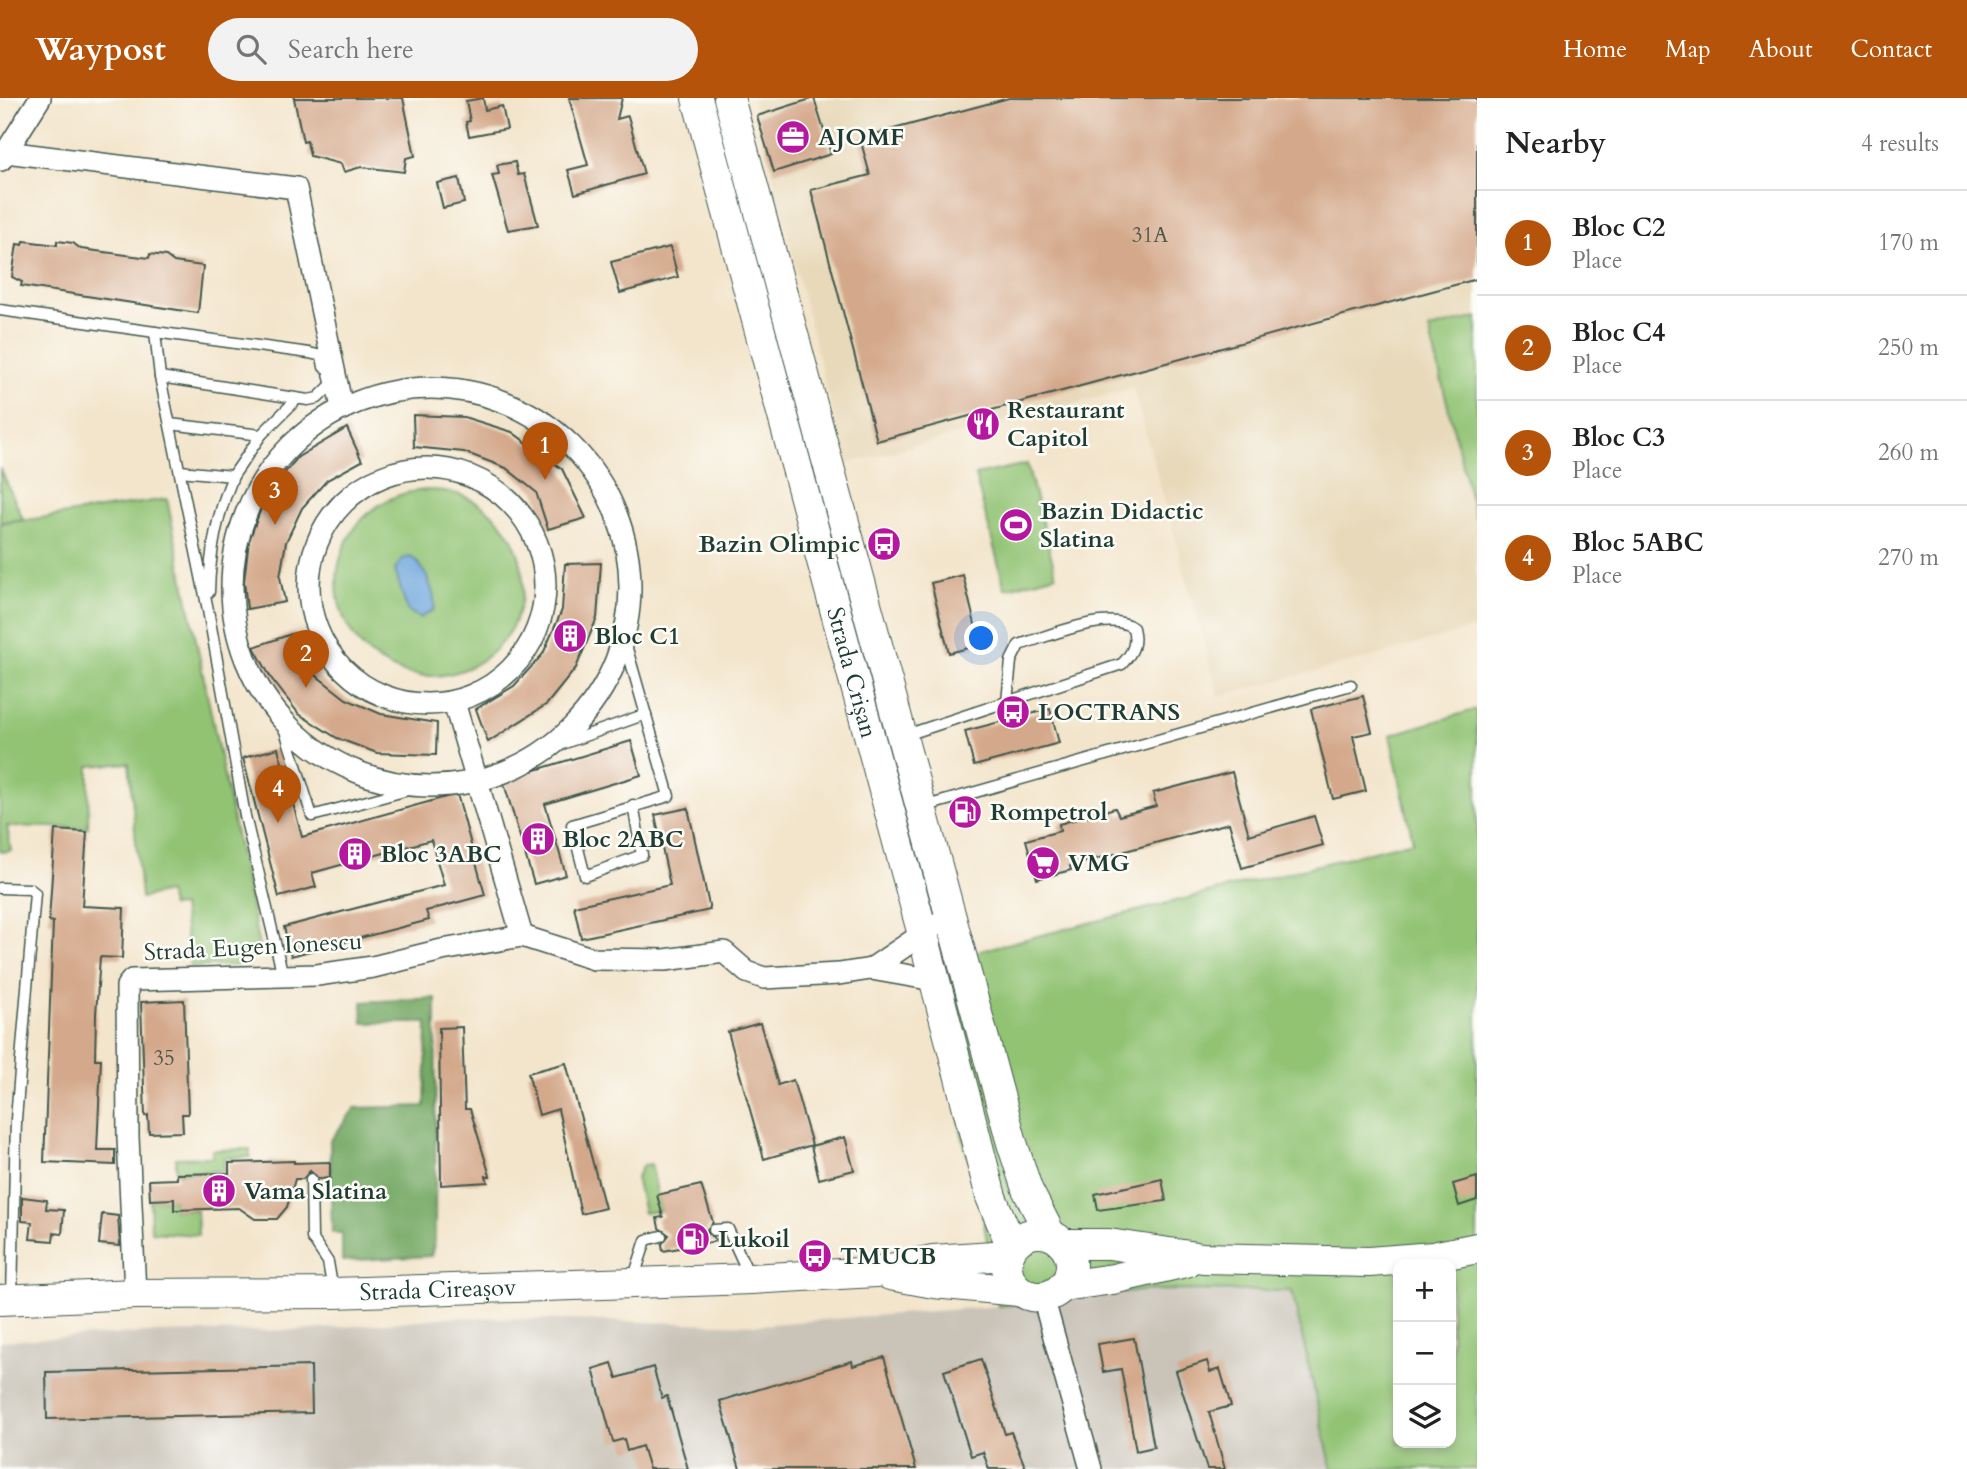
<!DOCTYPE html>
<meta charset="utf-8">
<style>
body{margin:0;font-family:Cardo,serif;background:#f2f2f2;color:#222}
.controls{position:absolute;right:21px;bottom:21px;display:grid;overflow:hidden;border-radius:14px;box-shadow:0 4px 10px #0003}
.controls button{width:63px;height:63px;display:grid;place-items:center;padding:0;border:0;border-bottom:2px solid #e0e0e0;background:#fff;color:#222;font:35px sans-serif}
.you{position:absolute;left:982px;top:541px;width:24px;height:24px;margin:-18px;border:5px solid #fff;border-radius:50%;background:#1a73e8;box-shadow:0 0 0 10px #1a73e833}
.badge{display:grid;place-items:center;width:46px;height:46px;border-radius:50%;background:#b45309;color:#fff;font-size:23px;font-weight:700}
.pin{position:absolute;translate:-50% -58px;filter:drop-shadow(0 2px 4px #0008)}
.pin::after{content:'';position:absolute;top:37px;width:24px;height:21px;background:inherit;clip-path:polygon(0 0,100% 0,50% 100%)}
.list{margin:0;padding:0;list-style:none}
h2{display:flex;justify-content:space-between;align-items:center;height:91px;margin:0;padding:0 28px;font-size:30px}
h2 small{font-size:23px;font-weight:400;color:#767676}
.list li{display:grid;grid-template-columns:46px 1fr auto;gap:21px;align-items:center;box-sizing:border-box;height:105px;padding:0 28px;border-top:2px solid #e0e0e0}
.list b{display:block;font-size:26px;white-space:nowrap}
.list p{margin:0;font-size:23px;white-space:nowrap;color:#767676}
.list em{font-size:23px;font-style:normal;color:#767676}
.icon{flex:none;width:38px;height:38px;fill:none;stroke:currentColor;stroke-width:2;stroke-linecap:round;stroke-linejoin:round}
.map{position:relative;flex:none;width:1477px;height:1371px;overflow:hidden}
header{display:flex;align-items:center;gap:42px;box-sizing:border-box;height:98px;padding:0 35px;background:#b45309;color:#fff}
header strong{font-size:33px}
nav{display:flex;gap:38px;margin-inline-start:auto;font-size:24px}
.search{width:490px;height:63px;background:#f2f2f2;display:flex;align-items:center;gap:18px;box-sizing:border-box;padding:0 24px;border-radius:38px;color:#767676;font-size:26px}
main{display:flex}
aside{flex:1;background:#fff}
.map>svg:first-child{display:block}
.built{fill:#e8d9ba}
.industrial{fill:#c9c3b8}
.green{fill:#91c373;stroke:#588054;stroke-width:2;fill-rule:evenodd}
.forest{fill:#74a965;stroke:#4a734c;stroke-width:2}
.water{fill:#6fa7dd;stroke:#477288;stroke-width:2}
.building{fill:#d4a98b}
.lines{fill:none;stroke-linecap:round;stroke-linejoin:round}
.service-casing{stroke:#3f564b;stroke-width:13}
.minor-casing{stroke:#3f564b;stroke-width:24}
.secondary-casing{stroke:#3f564b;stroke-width:32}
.service{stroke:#fff;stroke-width:10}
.minor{stroke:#fff;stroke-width:21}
.secondary{stroke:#fff;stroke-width:30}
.labels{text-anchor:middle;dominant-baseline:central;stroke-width:5;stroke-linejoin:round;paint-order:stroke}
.number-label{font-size:21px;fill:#4c584a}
.poi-label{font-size:24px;font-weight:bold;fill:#1f3d34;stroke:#fdfcf7;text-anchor:start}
.street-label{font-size:24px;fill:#1f3d34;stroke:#fdfcf7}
</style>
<header>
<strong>Waypost</strong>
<div class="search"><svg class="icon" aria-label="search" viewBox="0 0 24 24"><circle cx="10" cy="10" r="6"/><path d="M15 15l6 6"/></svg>Search here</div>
<nav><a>Home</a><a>Map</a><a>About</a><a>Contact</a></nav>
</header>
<main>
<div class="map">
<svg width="1477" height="1371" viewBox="0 0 1477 1371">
<rect width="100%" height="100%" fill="#fdfcf7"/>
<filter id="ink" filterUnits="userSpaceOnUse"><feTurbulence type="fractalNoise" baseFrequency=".0143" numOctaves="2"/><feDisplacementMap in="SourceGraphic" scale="14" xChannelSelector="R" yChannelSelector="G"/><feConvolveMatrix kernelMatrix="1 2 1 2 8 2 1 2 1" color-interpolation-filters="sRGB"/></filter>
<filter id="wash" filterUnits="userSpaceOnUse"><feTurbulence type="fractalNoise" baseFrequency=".00686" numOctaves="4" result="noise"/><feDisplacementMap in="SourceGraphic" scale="28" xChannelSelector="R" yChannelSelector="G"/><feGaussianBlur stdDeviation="1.57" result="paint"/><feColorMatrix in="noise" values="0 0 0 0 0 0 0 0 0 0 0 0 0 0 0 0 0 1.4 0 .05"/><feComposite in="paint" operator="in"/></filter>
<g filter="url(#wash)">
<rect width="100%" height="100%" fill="#f3e5cc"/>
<polygon class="built" points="752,0 1477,0 1477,219 1430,232 1477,425 1477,529 1368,560 1219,598 1133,290 846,366"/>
<polygon class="industrial" points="1149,1192 1292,1193 1332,1371 0,1371 0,1243 145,1235 312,1232 451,1219 758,1227 998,1208"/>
<g class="green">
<polygon points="1477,219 1477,418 1475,419 1429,231"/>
<polygon points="1027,366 1056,477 1005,491 975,377"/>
<polygon points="0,370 23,421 0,424"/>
<circle cx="430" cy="485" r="93"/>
<polygon points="167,401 260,853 238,867 190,869 182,808 171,809 168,794 141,800 129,665 89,668 88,730 7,728 11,753 0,754 0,426"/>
<path d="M1477,611V1371H1332L1292,1193L1149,1192L998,1208L983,1120L961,1032L939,855L952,852L955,859L1413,743L1390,637ZM1398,1166H1451V1345H1398Z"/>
<polygon points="250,1051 250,1059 224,1060 224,1073 176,1075 176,1060 212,1059 212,1052"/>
<polygon points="651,1066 661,1113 644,1115 636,1080 643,1067"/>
<polygon points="174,1101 174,1112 197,1112 198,1137 151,1134 150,1102"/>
</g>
<polygon class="forest" points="436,900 435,1142 431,1158 342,1163 342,1135 332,1135 330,1043 355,1010 425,1008 427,925 363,925 362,904"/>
<path class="water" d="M410,459C424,464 437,499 434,511L420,520L407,512L395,472L402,461Z"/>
<g id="blocks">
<g class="building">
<polygon points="294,0 403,0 415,58 406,60 404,74 361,69 344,74 341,66 310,58 307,43 303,44"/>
<polygon points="483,0 485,12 502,8 507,31 469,38 466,24 470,23 466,3"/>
<polygon points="569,0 622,0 617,21 628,18 644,76 575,96 568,72 588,67"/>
<polygon points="814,0 831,56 774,74 757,18"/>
<polygon points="1009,0 1477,0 1477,181 877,343 811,92 870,77 860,40"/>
<polygon points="515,64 518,77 524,76 538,127 508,132 492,77 499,76 497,67"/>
<polygon points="459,80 464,105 443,110 437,85"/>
<polygon points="24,143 57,147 57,143 73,145 81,151 149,160 150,156 166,158 174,164 203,168 198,215 21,188 22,184 12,179 17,146 23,147"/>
<polygon points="670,149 678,179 620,195 611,164"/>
<polygon points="413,317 464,319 512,334 562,371 586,420 548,431 536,394 506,370 464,354 414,349"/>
<polygon points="347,330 362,363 327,382 302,410 286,444 280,479 285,504 247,511 244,483 249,443 266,397 298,359"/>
<polygon points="601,465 597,520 576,570 547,606 488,644 476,611 514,588 543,556 562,512 565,466"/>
<polygon points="963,477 980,547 949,555 931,485"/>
<polygon points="294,535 313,575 346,601 381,616 437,625 436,657 377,655 337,640 299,616 271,580 254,549"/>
<polygon points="1363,598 1372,634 1353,638 1366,693 1333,701 1311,611"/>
<polygon points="1050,611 1059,645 974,668 965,633"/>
<polygon points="631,643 641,677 545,706 566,777 534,786 503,682"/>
<polygon points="278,650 302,739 457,696 485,797 426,813 429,822 291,858 284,829 444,787 431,742 312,775 316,789 279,799 243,660"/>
<polygon points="1232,674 1249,737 1314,718 1323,747 1242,770 1229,725 1070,768 1071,772 1037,781 1026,742 1060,733 1059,726 1115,710 1119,718 1156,708 1153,695"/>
<polygon points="688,710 710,812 581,840 574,808 670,787 655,717"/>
<polygon points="55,732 87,734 82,808 124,810 122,860 100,859 96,916 95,961 101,961 97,1052 115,1052 115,1067 44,1064 53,824 49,823"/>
<polygon points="184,902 188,1016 182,1016 183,1034 149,1035 148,1017 145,1018 141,904"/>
<polygon points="760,925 778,987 793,982 812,1047 764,1061 728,934"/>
<polygon points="462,929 465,1011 470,1011 490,1078 486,1078 488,1084 441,1087 439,930"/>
<polygon points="566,965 605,1110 581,1116 558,1011 539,1017 528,975"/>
<polygon points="845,1039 854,1072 819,1081 811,1048"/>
<polygon points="294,1063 294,1065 330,1064 330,1080 319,1081 310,1073 303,1081 295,1081 287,1109 277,1121 255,1121 239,1110 174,1112 174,1101 150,1102 149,1082 177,1081 177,1076 229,1075 229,1065"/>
<polygon points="1477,1079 1477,1102 1459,1108 1453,1086"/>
<polygon points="1162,1081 1166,1103 1098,1112 1095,1096"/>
<polygon points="701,1087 713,1124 706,1133 717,1143 663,1153 662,1146 669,1137 659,1130 657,1120 663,1119 657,1097"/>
<polygon points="22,1099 47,1102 46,1111 64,1112 62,1136 54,1135 53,1143 30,1141 32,1124 22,1123"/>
<polygon points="102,1116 118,1118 120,1148 99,1146"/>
<polygon points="1134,1240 1154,1349 1136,1353 1121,1271 1103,1274 1098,1246"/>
<polygon points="884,1259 916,1371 740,1371 720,1303 852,1263 853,1268"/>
<polygon points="981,1261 1005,1336 1011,1334 1026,1371 989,1371 983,1354 971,1358 944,1273"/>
<polygon points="1207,1263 1210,1274 1220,1271 1231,1308 1209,1314 1225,1371 1207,1371 1176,1273"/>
<polygon points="612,1265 617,1280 653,1269 662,1300 667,1298 688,1371 649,1371 642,1348 627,1353 624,1341 613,1344 593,1271"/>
<polygon points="311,1268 312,1315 47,1321 46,1274"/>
</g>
</g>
</g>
<g filter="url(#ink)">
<use href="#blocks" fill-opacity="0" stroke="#3f564b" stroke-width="2"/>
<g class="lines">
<g class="service-casing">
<g id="service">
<polyline points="0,212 155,234"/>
<polyline points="160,279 308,302 318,300 329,289"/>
<polyline points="170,326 261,337 297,301"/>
<polyline points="180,373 233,378 261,337"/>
<path d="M209,494C210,452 217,417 233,378"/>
<polyline points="624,540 669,698 572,727 585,778 642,757 633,707"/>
<polyline points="282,623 312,718 419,689"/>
<path d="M903,638L1122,566C1133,554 1137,546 1133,530C1109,511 1047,539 1019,547L1011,563L1007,604"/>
<polyline points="548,651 646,616"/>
<polyline points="923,709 1351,587"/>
<polyline points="0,790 30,791 35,795 16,1021 12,1200"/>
<polyline points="283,878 245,718 208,512 160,279 155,234 309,255 322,258 324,269"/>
<polyline points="311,1081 312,1140 328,1164 333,1193"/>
<polyline points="714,1132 728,1131 750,1179"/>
<polyline points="633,1182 646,1142 661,1138"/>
</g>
</g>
<g class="minor-casing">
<g id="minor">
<polyline points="6,54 296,90 342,310"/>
<polyline points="1,62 40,0"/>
<circle cx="431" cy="489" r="199"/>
<circle cx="427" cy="488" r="118"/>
<polyline points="454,604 522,838"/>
<polyline points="871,871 949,818"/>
<polyline points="135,1196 128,1039 127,888 132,882 317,877 373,869 442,852 522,838 594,861 665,862 724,854 747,874 764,880 839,876 871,871 934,882"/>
<polyline points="1043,1199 1091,1371"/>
</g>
</g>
<g class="secondary-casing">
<g id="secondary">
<path id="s1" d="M697,0L922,833L991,1099L1012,1149"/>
<polyline points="729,0 1012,1045 1027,1091 1050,1136"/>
<circle cx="1039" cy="1167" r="32"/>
<polyline points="1064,1146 1109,1146 1203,1160 1369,1164 1433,1159 1477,1150"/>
<polyline points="890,1177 934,1185 1019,1193"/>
<polyline points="1063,1188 1113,1181 1186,1164"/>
<path id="s2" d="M0,1202L135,1196L334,1195L751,1181L876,1174L933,1162L1008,1157"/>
</g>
</g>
<use href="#service" class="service"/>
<use href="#minor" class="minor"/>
<use href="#secondary" class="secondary"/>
</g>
</g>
<defs>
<g id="office-disc" transform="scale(1.75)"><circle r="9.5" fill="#b5179e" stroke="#fdfcf7"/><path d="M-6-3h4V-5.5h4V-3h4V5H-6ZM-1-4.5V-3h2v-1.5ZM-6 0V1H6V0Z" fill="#fff"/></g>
<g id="restaurant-disc" transform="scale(1.75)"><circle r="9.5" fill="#b5179e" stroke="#fdfcf7"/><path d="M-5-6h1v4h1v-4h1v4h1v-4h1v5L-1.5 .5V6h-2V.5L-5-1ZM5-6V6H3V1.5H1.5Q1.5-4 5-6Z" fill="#fff"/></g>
<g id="stadium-disc" transform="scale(1.75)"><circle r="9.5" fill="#b5179e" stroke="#fdfcf7"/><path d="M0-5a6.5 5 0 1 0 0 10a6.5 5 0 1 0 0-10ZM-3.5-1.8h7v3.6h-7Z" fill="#fff"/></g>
<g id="bus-disc" transform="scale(1.75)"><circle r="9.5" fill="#b5179e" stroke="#fdfcf7"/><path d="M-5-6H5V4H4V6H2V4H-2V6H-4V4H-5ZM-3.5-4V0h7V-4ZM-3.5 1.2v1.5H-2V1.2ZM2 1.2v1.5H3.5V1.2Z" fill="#fff"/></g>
<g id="building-disc" transform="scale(1.75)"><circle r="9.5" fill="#b5179e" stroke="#fdfcf7"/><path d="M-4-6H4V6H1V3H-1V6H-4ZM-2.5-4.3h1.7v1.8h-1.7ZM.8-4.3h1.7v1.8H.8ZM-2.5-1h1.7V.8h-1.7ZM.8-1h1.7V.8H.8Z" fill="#fff"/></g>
<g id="fuel-disc" transform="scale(1.75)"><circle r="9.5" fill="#b5179e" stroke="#fdfcf7"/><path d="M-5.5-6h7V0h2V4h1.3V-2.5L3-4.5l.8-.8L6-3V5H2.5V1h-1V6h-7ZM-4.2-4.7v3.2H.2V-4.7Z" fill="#fff"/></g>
<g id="supermarket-disc" transform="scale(1.75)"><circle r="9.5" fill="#b5179e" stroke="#fdfcf7"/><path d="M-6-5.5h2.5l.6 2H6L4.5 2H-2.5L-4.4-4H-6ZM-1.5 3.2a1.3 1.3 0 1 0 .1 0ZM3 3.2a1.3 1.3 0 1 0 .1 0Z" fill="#fff"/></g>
</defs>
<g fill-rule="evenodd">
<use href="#office-disc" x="793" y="39"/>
<use href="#restaurant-disc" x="983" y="326"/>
<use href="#stadium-disc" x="1016" y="427"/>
<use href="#bus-disc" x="884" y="446"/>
<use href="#building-disc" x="570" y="538"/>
<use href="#bus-disc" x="1013" y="614"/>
<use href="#fuel-disc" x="965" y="714"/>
<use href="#building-disc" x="538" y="741"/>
<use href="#building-disc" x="355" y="756"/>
<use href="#supermarket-disc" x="1043" y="765"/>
<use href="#building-disc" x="219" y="1093"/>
<use href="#fuel-disc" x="693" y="1141"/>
<use href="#bus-disc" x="815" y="1158"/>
</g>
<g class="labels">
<g class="number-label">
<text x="1150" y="137">31A</text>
<text x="164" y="960">35</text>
</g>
<g class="poi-label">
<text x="818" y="39">AJOMF</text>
<text x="1007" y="312">Restaurant<tspan x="1007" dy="28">Capitol</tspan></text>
<text x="1040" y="413">Bazin Didactic<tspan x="1040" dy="28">Slatina</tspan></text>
<text x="860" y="446" text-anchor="end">Bazin Olimpic</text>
<text x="594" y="538">Bloc C1</text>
<text x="1038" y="614">LOCTRANS</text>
<text x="990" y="714">Rompetrol</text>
<text x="562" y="741">Bloc 2ABC</text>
<text x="380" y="756">Bloc 3ABC</text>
<text x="1068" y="765">VMG</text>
<text x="244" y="1093">Vama Slatina</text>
<text x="718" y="1141">Lukoil</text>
<text x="840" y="1158">TMUCB</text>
</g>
<g class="street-label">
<text stroke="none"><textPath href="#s1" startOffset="595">Strada Crișan</textPath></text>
<text transform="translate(253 849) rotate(-3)">Strada Eugen Ionescu</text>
<text stroke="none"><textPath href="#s2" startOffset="438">Strada Cireașov</textPath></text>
</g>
</g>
</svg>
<div class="controls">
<button>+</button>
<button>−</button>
<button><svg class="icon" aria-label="layers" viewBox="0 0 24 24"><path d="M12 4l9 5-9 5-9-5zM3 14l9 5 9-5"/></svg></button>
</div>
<div class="you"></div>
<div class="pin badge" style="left:545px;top:382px">1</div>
<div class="pin badge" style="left:306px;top:590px">2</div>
<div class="pin badge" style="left:275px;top:427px">3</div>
<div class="pin badge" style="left:278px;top:725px">4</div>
</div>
<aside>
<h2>Nearby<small>4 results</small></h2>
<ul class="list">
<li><span class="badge">1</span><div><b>Bloc C2</b><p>Place</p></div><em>170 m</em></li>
<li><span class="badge">2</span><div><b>Bloc C4</b><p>Place</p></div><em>250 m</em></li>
<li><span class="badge">3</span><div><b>Bloc C3</b><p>Place</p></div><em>260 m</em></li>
<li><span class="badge">4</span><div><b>Bloc 5ABC</b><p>Place</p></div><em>270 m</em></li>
</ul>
</aside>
</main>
